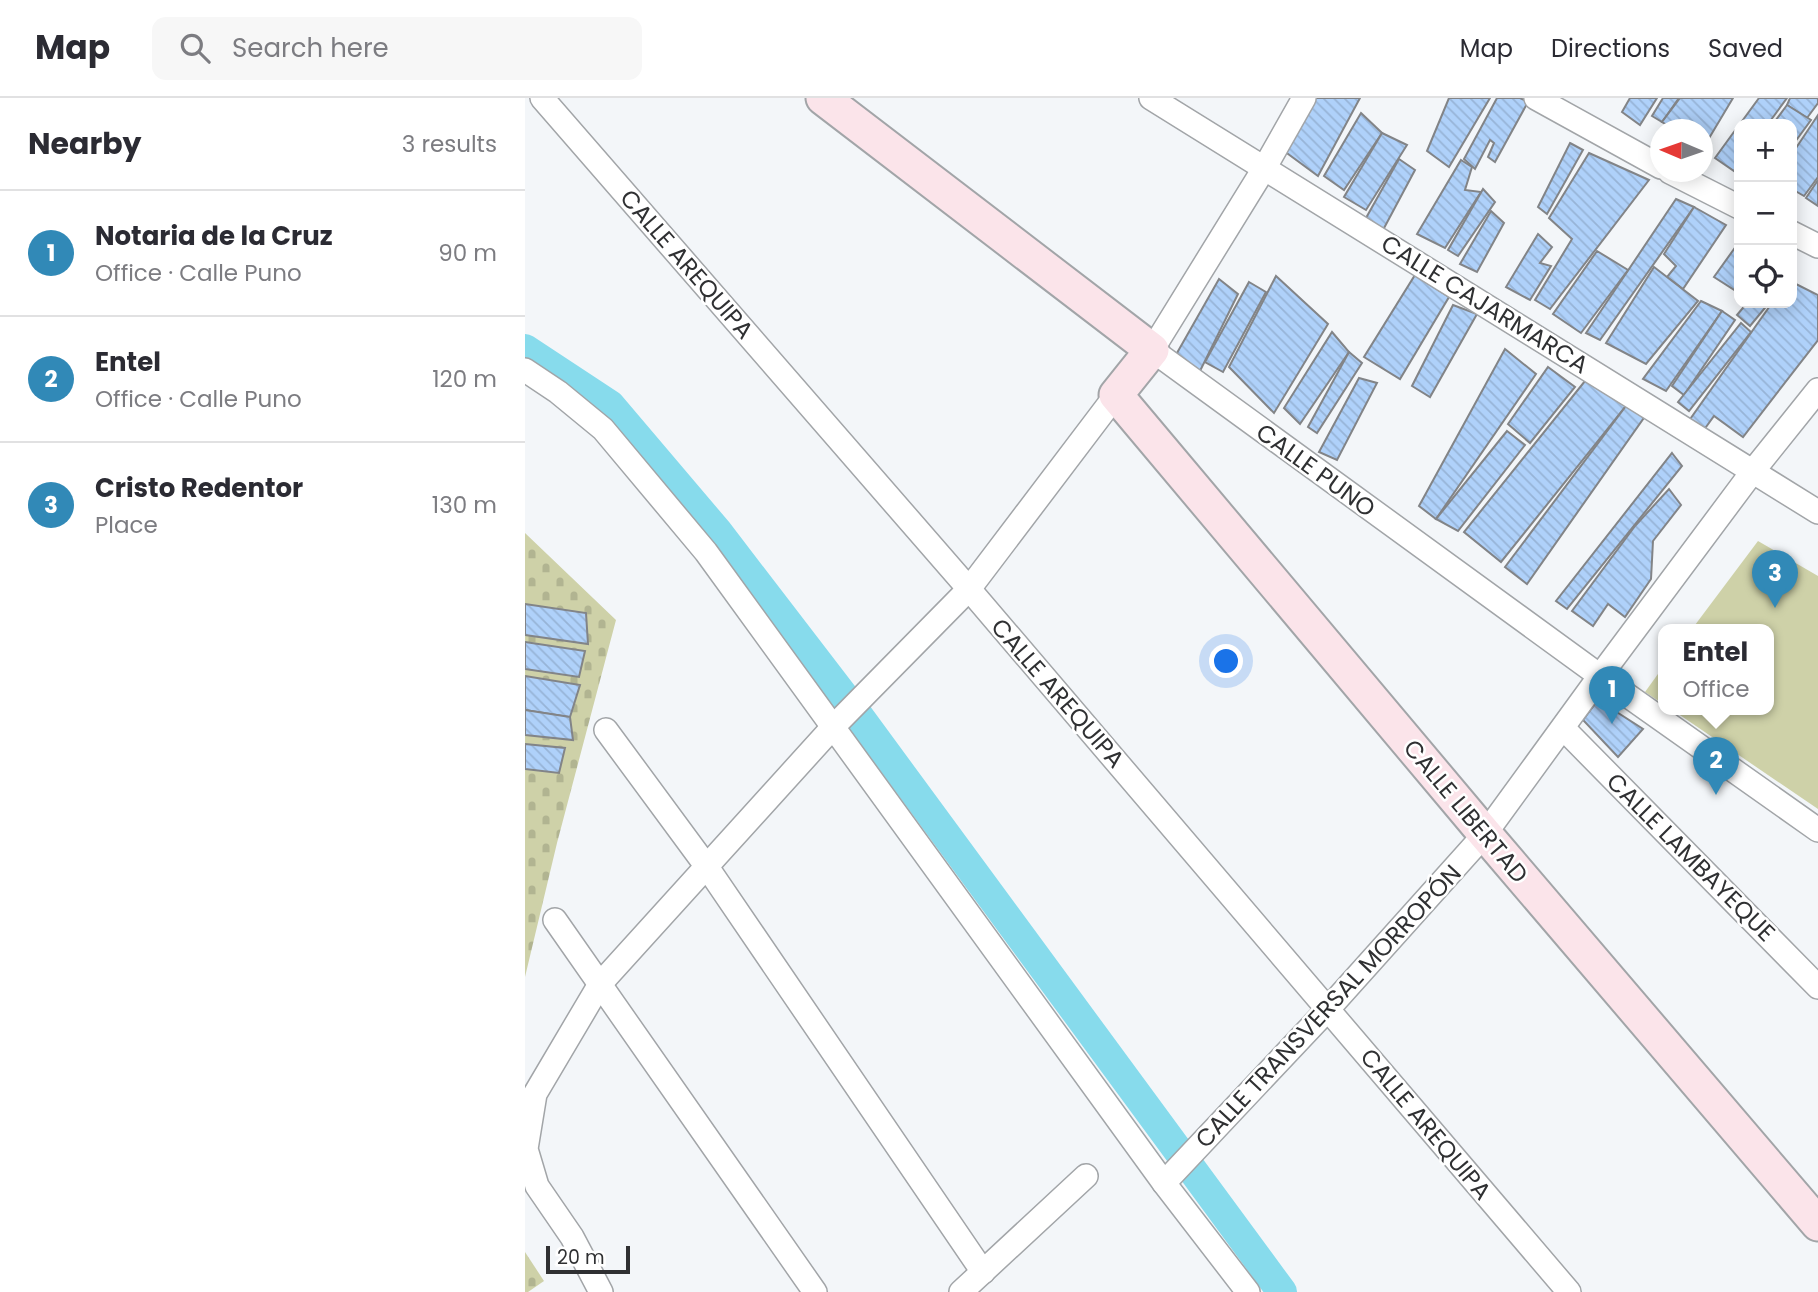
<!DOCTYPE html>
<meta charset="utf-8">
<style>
body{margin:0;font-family:Poppins,sans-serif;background:#f7f7f7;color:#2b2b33}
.controls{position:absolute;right:21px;top:21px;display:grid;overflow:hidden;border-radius:14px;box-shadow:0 4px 18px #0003}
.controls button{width:63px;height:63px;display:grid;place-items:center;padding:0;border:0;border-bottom:2px solid #e1e1e2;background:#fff;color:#2b2b33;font:35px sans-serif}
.compass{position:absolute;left:1125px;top:21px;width:63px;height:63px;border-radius:50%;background:#fff;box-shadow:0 4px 18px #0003;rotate:272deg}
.scale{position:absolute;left:21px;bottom:18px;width:84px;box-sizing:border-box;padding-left:7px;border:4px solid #2f3032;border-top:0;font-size:19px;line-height:24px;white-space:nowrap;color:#2f3032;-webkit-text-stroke:5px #fff;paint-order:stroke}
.you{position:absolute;left:702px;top:564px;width:24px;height:24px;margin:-18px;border:5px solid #fff;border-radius:50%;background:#1a73e8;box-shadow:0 0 0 10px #1a73e833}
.badge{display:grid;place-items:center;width:46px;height:46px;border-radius:50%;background:#3189b7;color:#fff;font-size:23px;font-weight:700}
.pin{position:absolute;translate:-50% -58px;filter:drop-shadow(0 2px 4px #0008)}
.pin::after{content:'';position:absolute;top:37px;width:24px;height:21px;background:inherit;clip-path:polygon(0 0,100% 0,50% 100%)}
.popup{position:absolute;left:1133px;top:526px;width:116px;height:91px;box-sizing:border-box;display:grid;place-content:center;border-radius:14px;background:#fff;filter:drop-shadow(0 2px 5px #0005);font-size:23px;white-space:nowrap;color:#7c7c81}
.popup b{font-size:26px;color:#2b2b33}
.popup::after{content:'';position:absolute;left:50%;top:100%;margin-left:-14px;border:14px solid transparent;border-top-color:#fff}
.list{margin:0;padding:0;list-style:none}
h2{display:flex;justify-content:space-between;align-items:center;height:91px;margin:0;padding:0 28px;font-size:30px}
h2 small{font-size:23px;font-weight:400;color:#7c7c81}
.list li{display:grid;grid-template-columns:46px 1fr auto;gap:21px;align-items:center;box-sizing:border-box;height:126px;padding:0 28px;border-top:2px solid #e1e1e2}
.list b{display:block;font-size:26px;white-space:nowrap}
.list p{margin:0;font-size:23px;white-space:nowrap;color:#7c7c81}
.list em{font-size:23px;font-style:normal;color:#7c7c81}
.icon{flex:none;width:38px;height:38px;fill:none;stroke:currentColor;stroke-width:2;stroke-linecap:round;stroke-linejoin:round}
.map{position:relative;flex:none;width:1293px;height:1194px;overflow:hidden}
header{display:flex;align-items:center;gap:42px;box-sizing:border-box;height:98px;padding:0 35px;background:#fff;border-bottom:2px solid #e1e1e2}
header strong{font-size:33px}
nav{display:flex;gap:38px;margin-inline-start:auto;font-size:24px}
.search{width:490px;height:63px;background:#f7f7f7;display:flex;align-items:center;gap:18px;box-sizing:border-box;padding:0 24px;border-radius:14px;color:#7c7c81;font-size:26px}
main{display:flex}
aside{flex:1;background:#fff}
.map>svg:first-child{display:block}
.cemetery{fill:url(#cemetery-stones)}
.park{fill:#ced1a8}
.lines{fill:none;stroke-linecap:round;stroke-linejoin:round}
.canal{stroke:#87dbec;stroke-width:30}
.building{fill:url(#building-back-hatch);stroke:#828487;stroke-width:2}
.street-casing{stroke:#a2a5a8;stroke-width:26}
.secondary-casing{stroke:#a2a5a8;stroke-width:37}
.street{stroke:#fff;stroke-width:23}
.secondary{stroke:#fbe4ea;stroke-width:33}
.labels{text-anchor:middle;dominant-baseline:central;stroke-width:5;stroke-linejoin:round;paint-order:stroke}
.street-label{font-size:24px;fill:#2f3032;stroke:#fff}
</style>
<header>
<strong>Map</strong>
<div class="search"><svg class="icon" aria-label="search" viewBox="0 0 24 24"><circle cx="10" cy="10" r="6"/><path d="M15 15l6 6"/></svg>Search here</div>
<nav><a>Map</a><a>Directions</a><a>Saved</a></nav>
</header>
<main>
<aside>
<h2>Nearby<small>3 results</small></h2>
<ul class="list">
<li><span class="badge">1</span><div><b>Notaria de la Cruz</b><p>Office · Calle Puno</p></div><em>90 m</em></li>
<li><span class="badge">2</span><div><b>Entel</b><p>Office · Calle Puno</p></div><em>120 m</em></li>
<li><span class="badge">3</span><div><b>Cristo Redentor</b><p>Place</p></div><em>130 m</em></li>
</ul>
</aside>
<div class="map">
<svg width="1293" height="1194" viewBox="0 0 1293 1194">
<defs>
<pattern id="cemetery-stones" width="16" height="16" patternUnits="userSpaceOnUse" patternTransform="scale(1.75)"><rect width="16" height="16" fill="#ced1a8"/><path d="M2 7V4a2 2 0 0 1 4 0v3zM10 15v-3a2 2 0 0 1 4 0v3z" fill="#b1b491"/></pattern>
<pattern id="building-back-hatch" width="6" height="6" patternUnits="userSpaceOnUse" patternTransform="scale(1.75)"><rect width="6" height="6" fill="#afd1fa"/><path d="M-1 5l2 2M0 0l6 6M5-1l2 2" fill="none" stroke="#97b4d7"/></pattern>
</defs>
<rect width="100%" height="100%" fill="#f3f6f9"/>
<g class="cemetery">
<polygon points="0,435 91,522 32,745 0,879"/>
<polygon points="0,1154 19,1183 3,1194 0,1194"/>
</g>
<g class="park">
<polygon points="1233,443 1293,478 1293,711 1146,611 1244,611 1244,531 1167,531"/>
<polygon points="1138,569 1138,606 1120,594"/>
</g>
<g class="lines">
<polyline class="canal" points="0,251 85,307 192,433 327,609 757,1194"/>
</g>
<g class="building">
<polygon points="785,0 835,0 793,78 755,50"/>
<polygon points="924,0 965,0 924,69 902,53"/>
<polygon points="972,0 995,0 1003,4 970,64 963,59 969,45 965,42 950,71 939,61"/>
<polygon points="1105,0 1132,0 1115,27 1097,14"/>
<polygon points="1138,0 1154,0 1137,24 1127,18"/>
<polygon points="1155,0 1208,0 1180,47 1178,46 1178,32 1150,32 1137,24"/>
<polygon points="1234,0 1262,0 1243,26 1215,26"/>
<polygon points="1265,0 1293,0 1293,5 1282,20 1262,7"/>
<polygon points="1262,7 1286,22 1267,48 1267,26 1248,26"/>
<polygon points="836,15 857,35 819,92 799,78"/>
<polygon points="1293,17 1293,79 1279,98 1267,91 1267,56"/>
<polygon points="1214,27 1214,65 1209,73 1190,60"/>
<polygon points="857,35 882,47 841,112 819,99"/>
<polygon points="1045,45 1058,52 1022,116 1013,109"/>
<polygon points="1064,55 1124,82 1025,211 1010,202 1047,141 1024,120"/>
<polygon points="874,61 890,72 858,132 841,120"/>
<polygon points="936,62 947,69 940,92 956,94 920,150 892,136"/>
<polygon points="1293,82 1293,108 1281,100"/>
<polygon points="958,91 970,104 933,158 923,152"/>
<polygon points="1151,101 1169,109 1075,242 1061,235"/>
<polygon points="1169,109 1201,127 1158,191 1142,179 1151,168 1139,156"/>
<polygon points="966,113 979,125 952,174 935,166"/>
<polygon points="1013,136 1027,149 1015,165 1026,168 1005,202 981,189"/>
<polygon points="1214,144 1214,188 1211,193 1189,179"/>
<polygon points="1072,153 1103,172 1056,235 1028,216"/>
<polygon points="1129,169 1173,203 1121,266 1081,245"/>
<polygon points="890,177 924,199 875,281 839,259"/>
<polygon points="751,178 803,226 749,315 704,269"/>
<polygon points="694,181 713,196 675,273 648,262"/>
<polygon points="724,184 741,194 698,274 680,264"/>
<polygon points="1267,184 1293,197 1293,242 1218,339 1189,318 1176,336 1161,327 1247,205 1267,205"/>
<polygon points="1176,203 1197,213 1141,293 1118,281"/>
<polygon points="1222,205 1244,205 1225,228 1212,217"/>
<polygon points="928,207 952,216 905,299 887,288"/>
<polygon points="1197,213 1210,222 1159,297 1147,288"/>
<polygon points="1216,225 1226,234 1164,313 1153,304"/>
<polygon points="807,234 824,254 775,326 759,310"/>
<polygon points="980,251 1011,276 911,421 894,408"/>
<polygon points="824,254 837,265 792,335 783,329"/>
<polygon points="1023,269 1050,289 1005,345 983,326"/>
<polygon points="1064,278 1101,308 976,464 939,434"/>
<polygon points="834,280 852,285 812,362 794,354"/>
<polygon points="1101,308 1123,314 1002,486 980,469"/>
<polygon points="982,333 1000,347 933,433 911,421"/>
<polygon points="1147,355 1157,368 1042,511 1031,503"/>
<polygon points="1144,391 1156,407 1128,443 1126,481 1100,519 1083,506 1068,528 1047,513 1110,428"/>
<polygon points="0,506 61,515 63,546 0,537"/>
<polygon points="0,544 60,553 54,579 0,571"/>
<polygon points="0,578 55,587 45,619 0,612"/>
<polygon points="1073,602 1118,631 1093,659 1058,622"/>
<polygon points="0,612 45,619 48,642 0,637"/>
<polygon points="0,646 40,650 34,675 0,671"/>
</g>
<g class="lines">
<g class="street-casing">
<g id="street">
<polyline points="17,0 444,491 1044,1194"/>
<polyline points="626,0 1293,414"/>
<polyline points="779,0 740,69 627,252 1075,578 1293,732"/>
<polyline points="1011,0 1136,69"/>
<polyline points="1145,74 1214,109"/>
<polyline points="1267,135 1293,148"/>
<polyline points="0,272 33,294 78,331 181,454 639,1085 723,1194"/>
<polyline points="1038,630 1293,889"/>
<polyline points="81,632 182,769 458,1174"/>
<polyline points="30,822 290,1194"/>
<polyline points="639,1085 803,911 960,736 1075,578 1228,373 1293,292"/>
<polyline points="76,1194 47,1139 12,1088 1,1051 10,996 75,886 308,629 444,491 591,297"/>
<polyline points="436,1194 561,1078"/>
</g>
</g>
<g class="secondary-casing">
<polyline id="secondary" points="298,0 627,252 591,297 960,736 1293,1126"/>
</g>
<use href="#street" class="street"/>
<use href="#secondary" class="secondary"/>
</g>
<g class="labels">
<g class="street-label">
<text transform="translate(162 166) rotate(49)">CALLE AREQUIPA</text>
<text transform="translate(960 206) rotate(32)">CALLE CAJARMARCA</text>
<text transform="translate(791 372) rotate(36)">CALLE PUNO</text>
<text transform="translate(533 595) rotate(49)">CALLE AREQUIPA</text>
<text transform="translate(941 713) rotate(50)">CALLE LIBERTAD</text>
<text transform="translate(1166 759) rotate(45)">CALLE LAMBAYEQUE</text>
<text transform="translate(803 908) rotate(-47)">CALLE TRANSVERSAL MORROPÓN</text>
<text transform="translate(901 1026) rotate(50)">CALLE AREQUIPA</text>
</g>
</g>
</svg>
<div class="controls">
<button>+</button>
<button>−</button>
<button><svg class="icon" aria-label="locate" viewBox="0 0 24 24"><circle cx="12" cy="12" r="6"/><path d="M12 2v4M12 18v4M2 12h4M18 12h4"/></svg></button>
</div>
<svg class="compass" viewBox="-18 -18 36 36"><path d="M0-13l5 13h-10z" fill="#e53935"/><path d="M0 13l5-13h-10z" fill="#7c7c81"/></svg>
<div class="scale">20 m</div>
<div class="you"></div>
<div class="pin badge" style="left:1087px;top:626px">1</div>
<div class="pin badge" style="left:1191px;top:697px">2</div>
<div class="popup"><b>Entel</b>Office</div>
<div class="pin badge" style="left:1250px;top:510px">3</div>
</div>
</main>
